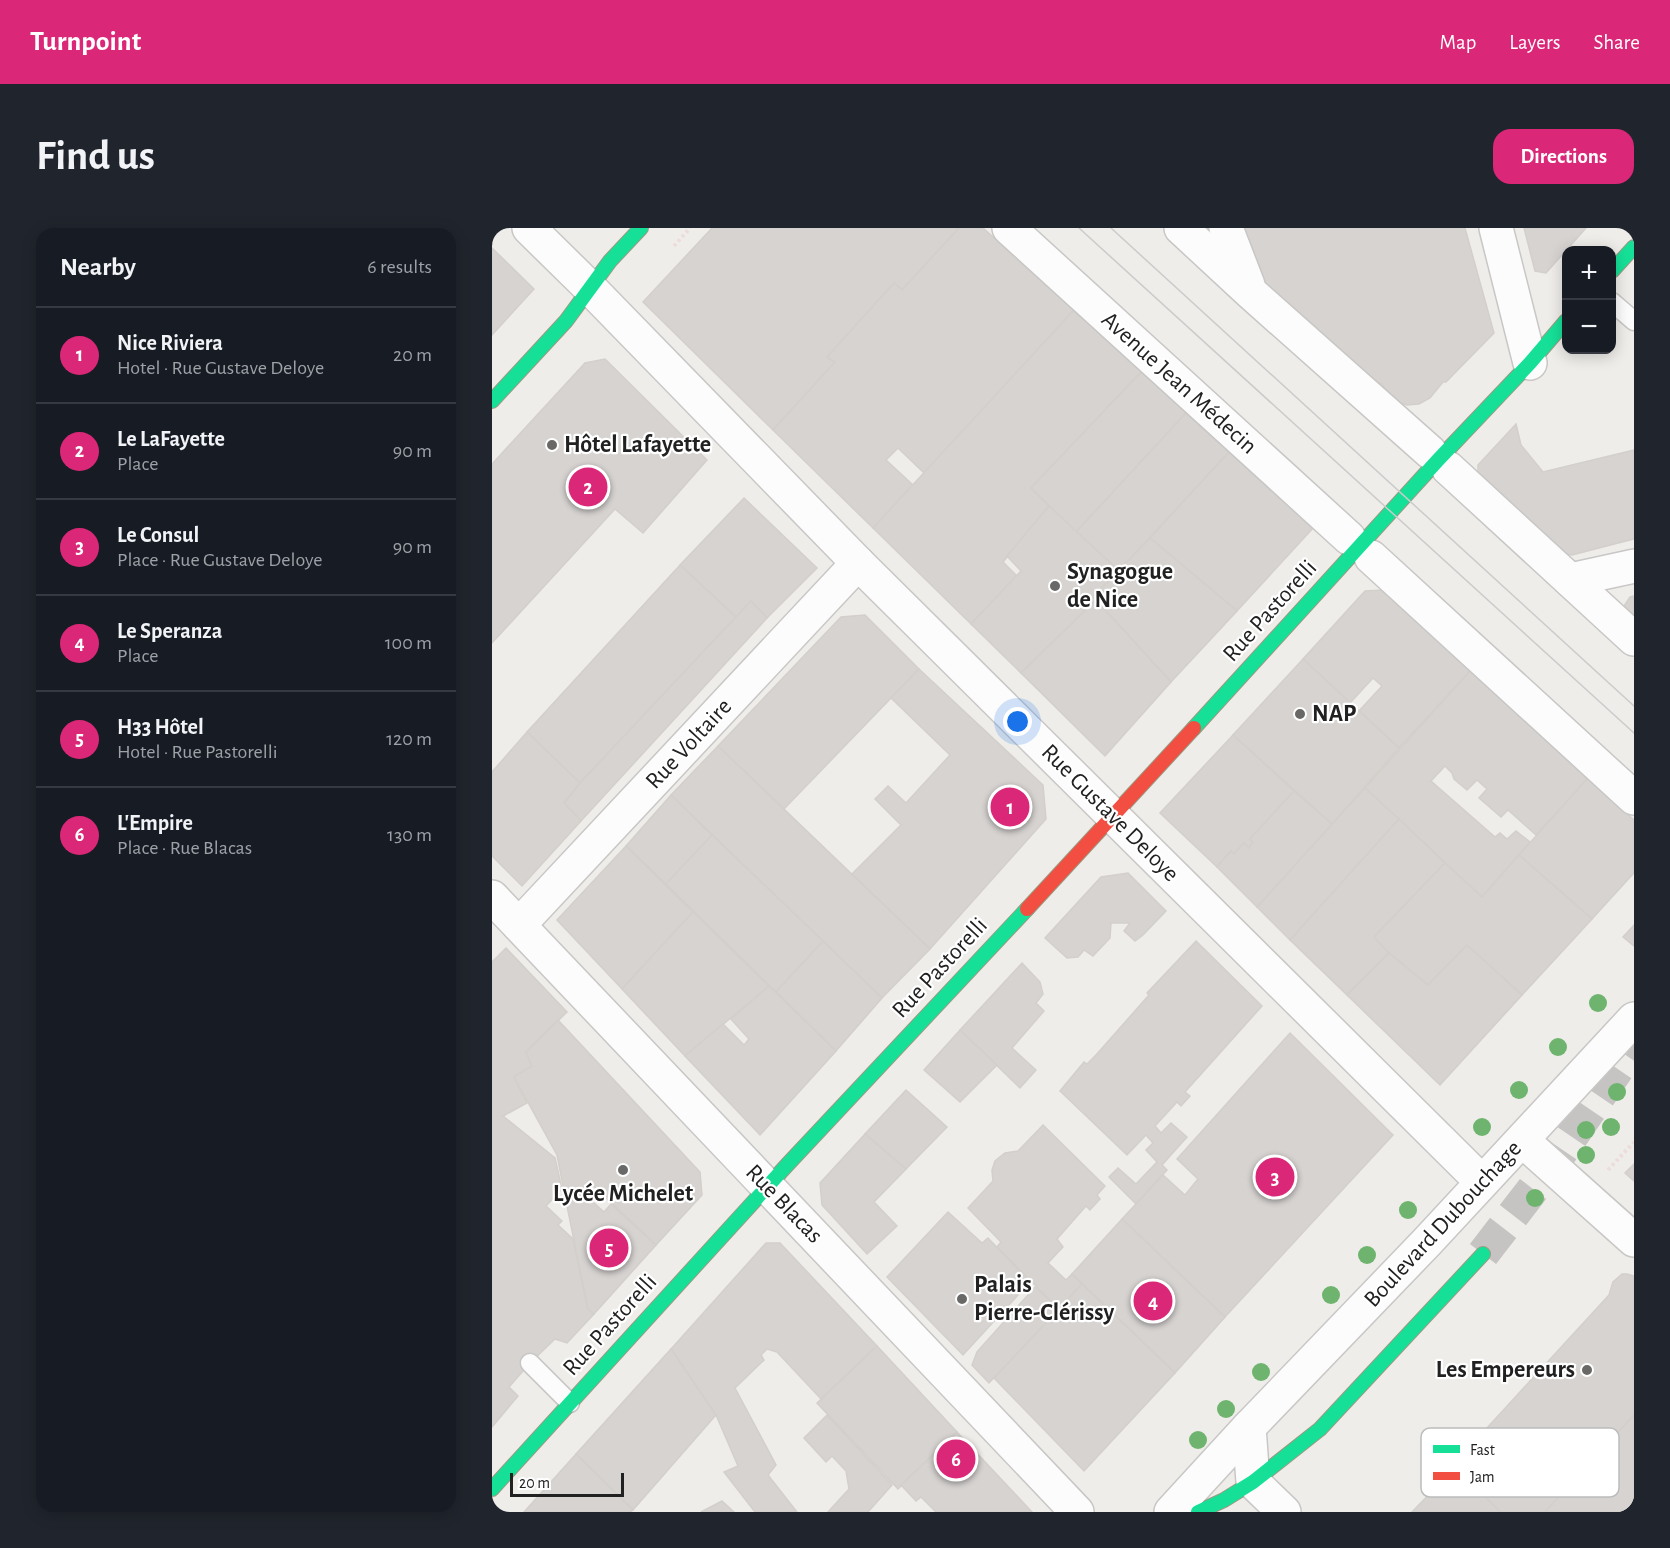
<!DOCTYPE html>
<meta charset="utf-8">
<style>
body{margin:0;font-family:"Alegreya Sans",sans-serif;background:#20242c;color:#f1f3f6}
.controls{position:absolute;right:18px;top:18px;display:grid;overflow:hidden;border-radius:12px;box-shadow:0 3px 15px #0003}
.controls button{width:54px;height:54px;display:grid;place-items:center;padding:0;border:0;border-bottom:2px solid #363941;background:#171b24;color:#f1f3f6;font:30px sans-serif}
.scale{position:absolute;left:18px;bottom:15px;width:114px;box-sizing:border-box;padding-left:6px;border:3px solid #212121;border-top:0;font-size:16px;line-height:21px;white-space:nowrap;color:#212121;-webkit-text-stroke:4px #fff;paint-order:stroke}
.you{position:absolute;left:526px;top:494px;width:21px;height:21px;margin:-15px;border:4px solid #fff;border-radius:50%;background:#1a73e8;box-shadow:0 0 0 9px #1a73e833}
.badge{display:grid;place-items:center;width:39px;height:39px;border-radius:50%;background:#db2777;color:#fff;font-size:20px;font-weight:700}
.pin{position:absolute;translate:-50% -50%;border:3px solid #fff;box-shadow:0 2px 6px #0006}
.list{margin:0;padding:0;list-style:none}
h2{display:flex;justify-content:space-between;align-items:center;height:78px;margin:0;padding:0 24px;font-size:26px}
h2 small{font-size:20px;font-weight:400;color:#9ea1a6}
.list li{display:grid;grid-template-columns:39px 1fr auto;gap:18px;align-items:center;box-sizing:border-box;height:96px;padding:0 24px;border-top:2px solid #363941}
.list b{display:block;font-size:22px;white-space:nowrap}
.list p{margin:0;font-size:20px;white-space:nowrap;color:#9ea1a6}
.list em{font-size:20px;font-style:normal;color:#9ea1a6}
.map{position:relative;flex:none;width:1142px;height:1284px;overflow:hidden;border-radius:18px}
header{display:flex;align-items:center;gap:36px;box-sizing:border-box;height:84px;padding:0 30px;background:#db2777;color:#fff}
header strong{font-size:28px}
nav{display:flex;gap:33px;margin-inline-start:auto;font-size:21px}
.intro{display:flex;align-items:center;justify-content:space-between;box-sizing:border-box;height:144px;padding:0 36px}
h1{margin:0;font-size:42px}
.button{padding:15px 27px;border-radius:18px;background:#db2777;color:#fff;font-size:21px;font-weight:700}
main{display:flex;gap:36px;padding:0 36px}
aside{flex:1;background:#171b24;border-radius:18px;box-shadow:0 3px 15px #0003}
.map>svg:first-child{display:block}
.building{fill:#d6d3d1;stroke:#d3cfcb;stroke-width:1.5}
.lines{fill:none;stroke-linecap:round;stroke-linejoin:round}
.secondary-tunnel{stroke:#c6c4c2;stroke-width:33;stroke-dasharray:33 16;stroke-linecap:butt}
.lane-casing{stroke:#c8c7c6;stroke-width:21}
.street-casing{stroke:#c8c7c6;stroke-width:36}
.fast-casing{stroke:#999a80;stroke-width:16}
.jam-casing{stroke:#999a80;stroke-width:16}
.path{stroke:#ecdcda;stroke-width:4;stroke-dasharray:3 3;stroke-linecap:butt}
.lane{stroke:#fdfcfc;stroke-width:18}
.street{stroke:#fdfcfc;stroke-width:33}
.fast{stroke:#16e098;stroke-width:14}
.jam{stroke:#f24e42;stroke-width:14}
.tram{stroke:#cbcbcb;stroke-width:1.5}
.tree{fill:#6eb46f}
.poi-dot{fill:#696867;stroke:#fff;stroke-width:2}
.labels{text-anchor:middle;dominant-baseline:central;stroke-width:4.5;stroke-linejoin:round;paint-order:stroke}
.street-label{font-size:24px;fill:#212121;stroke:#fff}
.poi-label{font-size:24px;font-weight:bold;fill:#212121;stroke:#fff;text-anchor:start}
.key{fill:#fff;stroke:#bcbcbc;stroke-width:1.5}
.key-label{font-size:16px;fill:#212121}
</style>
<header>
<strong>Turnpoint</strong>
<nav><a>Map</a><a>Layers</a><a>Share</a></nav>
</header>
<div class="intro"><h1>Find us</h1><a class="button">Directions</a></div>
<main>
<aside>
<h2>Nearby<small>6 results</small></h2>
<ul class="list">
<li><span class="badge">1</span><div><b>Nice Riviera</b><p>Hotel · Rue Gustave Deloye</p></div><em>20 m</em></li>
<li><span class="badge">2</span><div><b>Le LaFayette</b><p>Place</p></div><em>90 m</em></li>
<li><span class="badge">3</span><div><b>Le Consul</b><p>Place · Rue Gustave Deloye</p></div><em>90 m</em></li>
<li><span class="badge">4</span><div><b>Le Speranza</b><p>Place</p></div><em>100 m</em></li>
<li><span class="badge">5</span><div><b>H33 Hôtel</b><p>Hotel · Rue Pastorelli</p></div><em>120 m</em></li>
<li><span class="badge">6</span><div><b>L'Empire</b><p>Place · Rue Blacas</p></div><em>130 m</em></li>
</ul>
</aside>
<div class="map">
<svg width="1142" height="1284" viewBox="0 0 1142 1284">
<rect width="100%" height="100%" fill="#efedea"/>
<g class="building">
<polygon points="220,0 467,0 410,62 402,55 335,129 343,134 281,202 151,74"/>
<polygon points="467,0 491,0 582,82 432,245 406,220 394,232 421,257 381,300 281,202 343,134 335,129 402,55 410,62"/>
<polygon points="748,0 973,0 1002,105 954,154 951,154 938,170 927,176 915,177 909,175 899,168 889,155 887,158 765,51"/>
<polygon points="1032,0 1094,0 1054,45 1043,43"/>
<polygon points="0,20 42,61 0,107"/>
<polygon points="582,82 650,143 539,260 557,278 511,334 525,348 479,396 381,300"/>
<polygon points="113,131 215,232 151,305 123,281 0,415 0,236 93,135"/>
<polygon points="650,143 695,184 584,304 539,260"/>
<polygon points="695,184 738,223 627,343 584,304"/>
<polygon points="1024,196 1029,217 1051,244 1142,222 1142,311 1080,327 1066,324 986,249 986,237"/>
<polygon points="738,223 822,299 745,383 658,310"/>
<polygon points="252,270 325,340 275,390 259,373 244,389 188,337"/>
<polygon points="557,278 627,343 601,369 604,372 529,445 479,396 529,343 515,328"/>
<polygon points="658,310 745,383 679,454 601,369"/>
<polygon points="188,337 244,389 88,555 35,504"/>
<polygon points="891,362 979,442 907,520 867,483 890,458 881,450 858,475 811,431 873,363"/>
<polygon points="1142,368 1142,391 1130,381 1138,369"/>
<polygon points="604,372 679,454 613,528 529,445"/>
<polygon points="259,373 275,390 89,593 72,575 88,555"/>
<polygon points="373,387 427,441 292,581 226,518 349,389"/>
<polygon points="811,431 907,520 840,596 741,507"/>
<polygon points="427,441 551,557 554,591 438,721 360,646 409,597 383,571 396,558 414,575 458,527 399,470"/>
<polygon points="979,442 1096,550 1044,607 1016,582 1009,589 987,570 995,561 985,552 975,562 962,551 960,545 953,538 939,553 1003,609 1008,605 1015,611 1024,603 1038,614 990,669 873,560"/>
<polygon points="35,504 88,555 72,575 89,593 30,658 0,628 0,544"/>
<polygon points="741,507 802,563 758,611 761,614 757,620 752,615 742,626 739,623 725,639 668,585"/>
<polygon points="226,518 438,721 390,770 179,567"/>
<polygon points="1096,550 1142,592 1142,645 1100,691 1027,627"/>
<polygon points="873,560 907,591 798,712 765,679"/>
<polygon points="802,563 840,596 765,679 725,639 739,623 742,626 752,615 757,620 761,614 758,611"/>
<polygon points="179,567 220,607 174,656 134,618"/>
<polygon points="907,591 953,635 882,709 897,725 855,767 798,712"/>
<polygon points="220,607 331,713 284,764 174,656"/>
<polygon points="134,618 201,684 130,761 65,692"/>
<polygon points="1027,627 1100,691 1030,767 975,717 936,757 897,725 882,709 953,635 990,669"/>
<polygon points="636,645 674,683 651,707 643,713 632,703 638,695 619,695 618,710 601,728 592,722 586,729 575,730 553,710 609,649"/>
<polygon points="201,684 277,758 193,828 130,761"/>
<polygon points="1142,697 1142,718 1131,709"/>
<polygon points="331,713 390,770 344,823 284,764"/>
<polygon points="704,713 770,778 693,864 698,868 689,878 685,874 663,898 669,905 679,895 695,909 670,937 675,942 644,976 617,949 626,940 644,956 665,934 654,922 661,915 654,907 635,927 568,863 592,834 595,836 604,827 657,767 655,765"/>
<polygon points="975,717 1030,767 948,857 855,767 897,725 936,757"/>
<polygon points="14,720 75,784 34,824 40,838 22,849 35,875 11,888 63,930 70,961 54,978 70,993 66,997 81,1011 96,1081 102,1086 75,1115 63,1111 38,1135 17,1159 26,1168 0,1199 0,734"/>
<polygon points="530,735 548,754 551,766 544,775 552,783 520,820 544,842 528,860 468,802"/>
<polygon points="277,758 344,823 268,907 193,828 231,796 252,817 257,811 239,791"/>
<polygon points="66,792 208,944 210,967 164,1017 99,956 75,978 65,927 22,849 40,838 34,824"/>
<polygon points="468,802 505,837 468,874 432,842"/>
<polygon points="798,805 901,907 733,1089 630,991 671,947 693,967 706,951 685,931"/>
<polygon points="414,862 455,899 414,941 373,906"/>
<polygon points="551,897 613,958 605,967 608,971 598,982 594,978 565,1011 571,1019 556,1035 574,1052 580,1046 590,1056 567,1081 505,1019 509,1014 476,980 501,953 500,942 503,933 513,925 526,923"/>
<polygon points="373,906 414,941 382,974 405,998 375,1026 330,977 328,955"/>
<polygon points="1142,936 1142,953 1133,945"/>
<polygon points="90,964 112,984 119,976 164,1017 102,1086 96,1081 75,978"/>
<polygon points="456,984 490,1015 496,1010 538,1054 471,1127 395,1049"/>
<polygon points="630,991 733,1089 683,1145 580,1046"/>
<polygon points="274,1015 288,1015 385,1118 329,1171 285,1124 275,1121 269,1127 272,1132 243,1160 284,1237 276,1247 305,1284 263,1284 232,1244 246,1238 224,1187 179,1121"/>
<polygon points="1130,1046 1135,1046 1142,1048 1142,1187 1053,1284 1008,1284 961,1237 1117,1067 1121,1054"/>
<polygon points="590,1056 683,1145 592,1243 502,1150"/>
<polygon points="543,1059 567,1081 497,1155 480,1137 485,1124"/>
<polygon points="385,1118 465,1204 406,1261 325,1175"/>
<polygon points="179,1121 224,1187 141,1282 84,1226"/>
<polygon points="335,1187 400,1257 376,1284 336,1284 357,1261 354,1243 340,1228 334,1234 312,1210"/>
<polygon points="1142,1187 1142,1284 1053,1284"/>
<polygon points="465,1204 540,1284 444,1284 429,1269 424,1273 409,1257"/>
<polygon points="84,1226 141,1282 138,1284 32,1284"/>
<polygon points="951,1252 971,1269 982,1257 1008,1284 920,1284"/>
<polygon points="230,1273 242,1284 209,1284"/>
</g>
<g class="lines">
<polyline class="secondary-tunnel" points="991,1026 1068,926 1142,817"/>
<g class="lane-casing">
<g id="lane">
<polyline points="1120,74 1142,93"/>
<polyline points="38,1135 78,1175"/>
</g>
</g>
<g class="street-casing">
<g id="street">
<polyline points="37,0 98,60 366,335 990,954"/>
<polyline points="517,0 857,310"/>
<polyline points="689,0 758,64 938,224"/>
<polyline points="734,0 756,57"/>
<polyline points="1004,0 1038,135"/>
<polyline points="956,240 1142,411"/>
<polyline points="879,329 1142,570"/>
<polyline points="1078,352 1142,338"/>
<polyline points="0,669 585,1284"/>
<polyline points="27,697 366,335"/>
<polyline points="1030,912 1142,1012"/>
<polyline points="757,1199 761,1254 792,1284"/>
<polyline points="679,1284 757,1199 934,1015 1142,791"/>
</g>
</g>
<g class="fast-casing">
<g id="fast">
<polyline points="1120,43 1142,19"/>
<polyline points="0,173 74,93 118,33 149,0"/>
<polyline points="702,500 946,232 1038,135 1074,93"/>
<polyline points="0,1261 295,937 535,681"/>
<polyline points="706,1284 732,1272 761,1254 828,1201 991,1026"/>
</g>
</g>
<g class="jam-casing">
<polyline id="jam" points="535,681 702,500"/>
</g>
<g class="path">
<polyline points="182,18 198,0"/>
<polyline points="1116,942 1142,914"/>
</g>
<use href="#lane" class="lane"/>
<use href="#street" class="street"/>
<use href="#fast" class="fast"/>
<use href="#jam" class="jam"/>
<g class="tram">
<polyline points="587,0 1142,505"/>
<polyline points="619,0 1142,478"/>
</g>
</g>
<g class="tree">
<circle cx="1106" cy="775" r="9"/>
<circle cx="1066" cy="819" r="9"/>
<circle cx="1027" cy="862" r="9"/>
<circle cx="1125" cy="864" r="9"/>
<circle cx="990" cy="899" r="9"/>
<circle cx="1119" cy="899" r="9"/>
<circle cx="1094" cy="902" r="9"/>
<circle cx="1094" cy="927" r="9"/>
<circle cx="1043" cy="970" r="9"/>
<circle cx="916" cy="982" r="9"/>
<circle cx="875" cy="1027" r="9"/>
<circle cx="839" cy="1067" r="9"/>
<circle cx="769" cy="1144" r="9"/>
<circle cx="734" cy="1181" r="9"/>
<circle cx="706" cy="1212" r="9"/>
</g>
<g class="poi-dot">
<circle cx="60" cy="217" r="6"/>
<circle cx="563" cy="358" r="6"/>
<circle cx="808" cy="486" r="6"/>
<circle cx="131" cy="942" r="6"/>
<circle cx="470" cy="1071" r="6"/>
<circle cx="1095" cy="1142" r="6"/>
</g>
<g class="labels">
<g class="street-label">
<text transform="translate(687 155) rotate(42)">Avenue Jean Médecin</text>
<text transform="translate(778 383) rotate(-48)">Rue Pastorelli</text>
<text transform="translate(197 516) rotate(-47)">Rue Voltaire</text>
<text transform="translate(618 585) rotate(45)">Rue Gustave Deloye</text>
<text transform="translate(448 740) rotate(-47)">Rue Pastorelli</text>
<text transform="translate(292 976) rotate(46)">Rue Blacas</text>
<text transform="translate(951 996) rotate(-47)">Boulevard Dubouchage</text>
<text transform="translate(118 1097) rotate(-48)">Rue Pastorelli</text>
</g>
<g class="poi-label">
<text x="72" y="217">Hôtel Lafayette</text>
<text x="575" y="344">Synagogue<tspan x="575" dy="28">de Nice</tspan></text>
<text x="820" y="486">NAP</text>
<text x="131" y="966" text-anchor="middle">Lycée Michelet</text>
<text x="482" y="1057">Palais<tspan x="482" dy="28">Pierre-Clérissy</tspan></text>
<text x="1083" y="1142" text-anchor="end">Les Empereurs</text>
</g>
</g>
<rect x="929" y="1200" width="198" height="69" rx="9" class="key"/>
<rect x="941" y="1217" width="27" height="8" fill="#16e098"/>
<rect x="941" y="1244" width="27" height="8" fill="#f24e42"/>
<g class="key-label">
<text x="978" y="1227">Fast</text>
<text x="978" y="1254">Jam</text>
</g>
</svg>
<div class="controls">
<button>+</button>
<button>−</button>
</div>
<div class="scale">20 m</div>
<div class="you"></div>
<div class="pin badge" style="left:518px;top:579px">1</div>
<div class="pin badge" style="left:96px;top:259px">2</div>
<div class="pin badge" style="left:783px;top:949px">3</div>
<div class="pin badge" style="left:661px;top:1073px">4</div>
<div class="pin badge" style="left:117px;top:1020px">5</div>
<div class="pin badge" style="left:464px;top:1231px">6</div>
</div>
</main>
